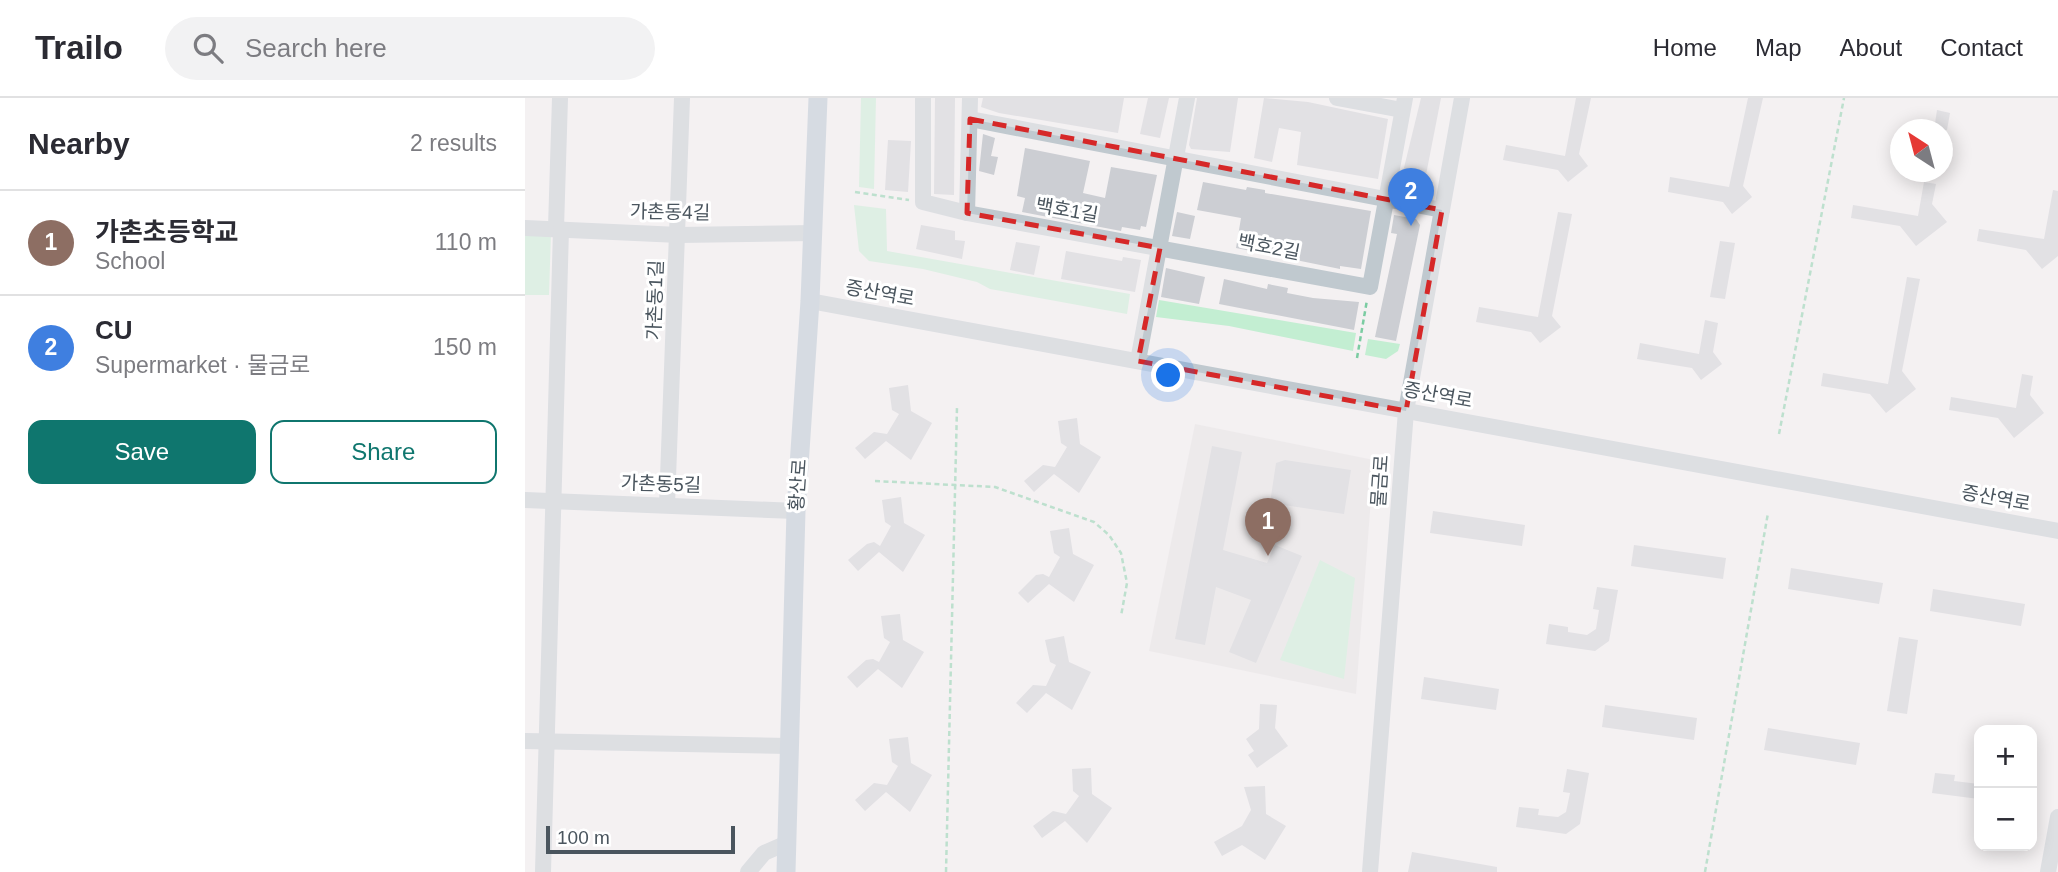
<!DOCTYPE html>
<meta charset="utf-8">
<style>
body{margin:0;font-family:Arial,"Noto Sans KR",sans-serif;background:#f2f2f3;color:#2b2b33}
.controls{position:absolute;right:21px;bottom:21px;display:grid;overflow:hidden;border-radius:14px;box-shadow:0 4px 18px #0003}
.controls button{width:63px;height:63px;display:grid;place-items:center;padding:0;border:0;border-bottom:2px solid #e1e1e2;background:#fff;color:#2b2b33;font:35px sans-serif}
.compass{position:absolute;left:1365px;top:21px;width:63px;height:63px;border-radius:50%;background:#fff;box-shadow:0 4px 18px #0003;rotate:324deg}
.scale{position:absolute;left:21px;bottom:18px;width:189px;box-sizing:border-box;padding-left:7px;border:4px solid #4a555e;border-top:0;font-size:19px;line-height:24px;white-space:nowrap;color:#4a555e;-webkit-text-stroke:5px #fff;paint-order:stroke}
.you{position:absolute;left:644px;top:278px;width:24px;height:24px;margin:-18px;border:5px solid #fff;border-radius:50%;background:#1a73e8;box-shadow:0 0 0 10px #1a73e833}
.badge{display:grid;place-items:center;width:46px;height:46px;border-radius:50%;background:#0f766e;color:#fff;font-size:23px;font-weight:700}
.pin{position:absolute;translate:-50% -58px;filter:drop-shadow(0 2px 4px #0008)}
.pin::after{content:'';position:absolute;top:37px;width:24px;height:21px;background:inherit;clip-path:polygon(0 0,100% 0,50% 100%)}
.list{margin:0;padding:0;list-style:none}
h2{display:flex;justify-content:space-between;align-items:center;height:91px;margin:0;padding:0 28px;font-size:30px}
h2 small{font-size:23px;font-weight:400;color:#7c7c81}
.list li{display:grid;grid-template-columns:46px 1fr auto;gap:21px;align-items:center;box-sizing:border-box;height:105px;padding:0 28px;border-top:2px solid #e1e1e2}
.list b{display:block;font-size:26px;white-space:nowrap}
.list p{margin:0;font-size:23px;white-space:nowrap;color:#7c7c81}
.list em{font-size:23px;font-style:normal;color:#7c7c81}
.actions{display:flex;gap:14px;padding:21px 28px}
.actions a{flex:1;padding:16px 0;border:2px solid #0f766e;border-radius:14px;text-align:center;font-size:24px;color:#0f766e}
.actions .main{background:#0f766e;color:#fff}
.icon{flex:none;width:38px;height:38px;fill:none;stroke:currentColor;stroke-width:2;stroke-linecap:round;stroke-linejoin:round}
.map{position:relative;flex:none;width:1533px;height:774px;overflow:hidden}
header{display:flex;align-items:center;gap:42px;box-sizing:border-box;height:98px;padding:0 35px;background:#fff;border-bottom:2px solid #e1e1e2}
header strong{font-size:33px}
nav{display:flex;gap:38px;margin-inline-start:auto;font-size:24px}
.search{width:490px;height:63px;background:#f2f2f3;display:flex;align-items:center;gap:18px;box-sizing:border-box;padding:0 24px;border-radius:38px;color:#7c7c81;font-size:26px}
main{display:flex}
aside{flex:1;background:#fff}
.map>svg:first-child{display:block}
.education{fill:#e5e3e3}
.green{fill:#c3eed2}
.building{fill:#ccced3}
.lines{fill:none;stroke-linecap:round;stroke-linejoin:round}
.path{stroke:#7bcca2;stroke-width:2.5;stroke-dasharray:5 3.5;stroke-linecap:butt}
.minor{stroke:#c0c9cf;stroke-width:16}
.major{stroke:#b2c2cf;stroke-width:19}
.marked{fill:none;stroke:#d62828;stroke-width:5;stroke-dasharray:14 9;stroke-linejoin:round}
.labels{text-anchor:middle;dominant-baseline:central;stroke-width:6;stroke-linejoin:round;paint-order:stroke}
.street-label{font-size:19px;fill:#4a555e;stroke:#fff}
</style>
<header>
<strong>Trailo</strong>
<div class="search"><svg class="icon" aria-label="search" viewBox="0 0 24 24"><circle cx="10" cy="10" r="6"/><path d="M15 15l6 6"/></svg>Search here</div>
<nav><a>Home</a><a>Map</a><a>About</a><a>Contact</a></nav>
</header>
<main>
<aside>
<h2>Nearby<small>2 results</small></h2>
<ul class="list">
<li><span class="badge" style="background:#8d6e63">1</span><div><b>가촌초등학교</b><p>School</p></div><em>110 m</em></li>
<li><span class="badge" style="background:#3f7fe0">2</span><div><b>CU</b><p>Supermarket · 물금로</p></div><em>150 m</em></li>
</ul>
<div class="actions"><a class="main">Save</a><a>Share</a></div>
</aside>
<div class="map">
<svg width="1533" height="774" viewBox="0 0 1533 774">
<rect width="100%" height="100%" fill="#f4f1f2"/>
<polygon class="education" points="670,326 849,362 831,596 624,553"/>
<g class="green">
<polygon points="336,0 351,0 349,91 334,89"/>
<polygon points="329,107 361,111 362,153 605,196 602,216 465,191 452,184 398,171 344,163 334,153"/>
<polygon points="0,134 26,135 24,197 0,197"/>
<polygon points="634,202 831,235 828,253 704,228 631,219"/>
<polygon points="843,241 875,246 873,253 861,261 840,257"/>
<polygon points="795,462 830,480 819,581 755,562"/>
</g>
<g class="building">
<polygon points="410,0 430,0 429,97 409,96"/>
<polygon points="458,0 599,0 593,35 474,15 456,9"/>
<polygon points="623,0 644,0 635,40 615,36"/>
<polygon points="672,0 713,0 705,54 666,51 664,47"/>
<polygon points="739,0 783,4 863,21 853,81 772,67 776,34 754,30 747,64 729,60"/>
<polygon points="896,0 916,0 899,87 876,82"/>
<polygon points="1051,0 1066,0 1054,56 1063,68 1043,84 1033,72 978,62 981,47 1040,58"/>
<polygon points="1223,0 1238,0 1218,88 1227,99 1207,116 1198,104 1143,94 1145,79 1204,89"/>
<polygon points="1412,12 1425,15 1422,32 1409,32"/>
<polygon points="458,36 470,40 466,58 473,59 469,77 454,73"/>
<polygon points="363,42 386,43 383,94 360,92"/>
<polygon points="500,50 565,63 558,95 580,100 586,69 632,77 621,129 616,128 615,132 597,129 596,133 497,114 500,100 492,98"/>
<polygon points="678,84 721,92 722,89 740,92 740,95 846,113 836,171 815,168 815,171 711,150 716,120 672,112"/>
<polygon points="1399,84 1411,86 1407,106 1422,124 1391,148 1375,128 1326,120 1328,107 1393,118"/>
<polygon points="1528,92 1533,93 1533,158 1517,171 1501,152 1452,143 1454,131 1519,141"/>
<polygon points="652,114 670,118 665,141 647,138"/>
<polygon points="1033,114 1047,116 1027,218 1036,229 1015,245 1006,234 951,224 954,209 1013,219"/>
<polygon points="869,117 891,121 895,127 871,243 850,239 872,136 866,135"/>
<polygon points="396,127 430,133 430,142 440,143 437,161 391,151"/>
<polygon points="1195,143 1210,145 1200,201 1185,199"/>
<polygon points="491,144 515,148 509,177 485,172"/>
<polygon points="541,153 597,163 598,159 616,162 610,194 536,181"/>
<polygon points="641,170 680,179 674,206 636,199"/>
<polygon points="1382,179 1395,181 1377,273 1391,291 1361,315 1345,296 1296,288 1298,275 1363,286"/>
<polygon points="699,181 742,191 743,186 763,190 762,195 788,200 834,204 829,232 694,206"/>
<polygon points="1180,222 1193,225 1188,254 1197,266 1176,282 1167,270 1112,261 1115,245 1174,256"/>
<polygon points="1497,276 1508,278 1505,297 1519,315 1489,340 1473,320 1424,312 1426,299 1491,310"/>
<polygon points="383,287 386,313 407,325 386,362 361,343 340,361 330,350 349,334 362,336 374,316 367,312 364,290"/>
<polygon points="552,320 555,346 576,359 554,395 529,376 509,394 499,383 518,367 530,369 542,349 536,345 533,323"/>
<polygon points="687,348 717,354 698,452 742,465 750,447 777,458 731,565 704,554 726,502 691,489 680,547 650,541"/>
<polygon points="760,362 826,372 819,416 745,405 751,365"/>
<polygon points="376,399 379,425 400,437 378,474 354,454 333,473 323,462 342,446 349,444 355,448 366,428 360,424 357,402"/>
<polygon points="908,413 1000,427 997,448 905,435"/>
<polygon points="544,430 548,456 569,467 549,504 524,486 503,505 493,495 511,477 518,476 524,479 535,459 529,455 525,433"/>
<polygon points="1109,447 1201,460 1198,481 1106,468"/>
<polygon points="1266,470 1358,485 1354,506 1263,491"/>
<polygon points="1072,489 1093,492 1084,543 1070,553 1021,546 1024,526 1043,529 1043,534 1062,537 1071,531 1074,512 1068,511"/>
<polygon points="1408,491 1500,506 1496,528 1405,513"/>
<polygon points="375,516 378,542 399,554 377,590 353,571 332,590 322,579 341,562 348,561 354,564 365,544 359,540 356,518"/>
<polygon points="539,538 544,564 566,574 547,612 521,595 502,615 491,605 508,587 521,588 531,567 525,564 520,542"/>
<polygon points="1374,539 1393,542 1382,616 1362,613"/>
<polygon points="899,579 974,591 971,612 896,601"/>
<polygon points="735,606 752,607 750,630 763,648 732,670 723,657 729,653 721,641 734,631"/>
<polygon points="1080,607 1172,620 1169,642 1077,629"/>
<polygon points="1243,630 1335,645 1331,667 1239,652"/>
<polygon points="383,639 386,665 407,677 385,714 361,694 340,713 330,702 349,685 362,687 373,668 367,664 364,641"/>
<polygon points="566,670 567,696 587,710 562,745 540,723 517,740 508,728 528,713 541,716 554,698 548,693 547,671"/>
<polygon points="1042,671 1064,675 1055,726 1041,736 991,729 994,709 1014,711 1013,717 1033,719 1041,714 1045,695 1038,694"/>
<polygon points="1410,675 1430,677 1429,683 1454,686 1454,701 1407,695"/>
<polygon points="740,688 741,716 761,728 740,762 717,747 697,758 689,744 717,728 726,712 719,689"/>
<polygon points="887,754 972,769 972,774 883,774"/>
</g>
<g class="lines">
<g class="path">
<polyline points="330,94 384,102"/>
<polyline points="832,260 842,202"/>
<polyline points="1254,336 1319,0"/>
<polyline points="350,383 470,389 569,424 584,437 596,455 602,485 596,518"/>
<polyline points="421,774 432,309"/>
<polyline points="1180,774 1243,415"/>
</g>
<g class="minor">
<polyline points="398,0 398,104 442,115 845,189 880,0"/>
<polyline points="812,0 877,12"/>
<polyline points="445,21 917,112"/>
<polyline points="442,115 445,0"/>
<polyline points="0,130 154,137 289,135"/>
<polyline points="31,130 35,0"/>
<polyline points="285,203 1533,433"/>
<polyline points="613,263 662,0"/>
<polyline points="0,402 271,413"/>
<polyline points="142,407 157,0"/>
<polyline points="0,643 265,648"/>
<polyline points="18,774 36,131"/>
<polyline points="223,774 239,755 262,745"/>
<polyline points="845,774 881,313 937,0"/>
<polyline points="1523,774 1533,719"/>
</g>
<polyline class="major" points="261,774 271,413 285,203 293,0"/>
</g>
<path d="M0 0H1533V774H0ZM445,21L917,112L881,313L613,263L635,150L442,115Z" fill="#f4f1f2" fill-opacity=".55" fill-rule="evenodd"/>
<path class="marked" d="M445,21L917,112L881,313L613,263L635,150L442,115Z"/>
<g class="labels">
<g class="street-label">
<text transform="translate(542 112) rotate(10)">백호1길</text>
<text transform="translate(145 114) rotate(1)">가촌동4길</text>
<text transform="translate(744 149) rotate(11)">백호2길</text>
<text transform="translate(355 195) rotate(10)">증산역로</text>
<text transform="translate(130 202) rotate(-88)">가촌동1길</text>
<text transform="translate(913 297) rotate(10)">증산역로</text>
<text transform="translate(855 383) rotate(-86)">물금로</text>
<text transform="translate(136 386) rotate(2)">가촌동5길</text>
<text transform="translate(273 387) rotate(-86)">황산로</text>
<text transform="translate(1471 400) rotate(10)">증산역로</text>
</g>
</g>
</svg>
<div class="controls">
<button>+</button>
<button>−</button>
</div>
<svg class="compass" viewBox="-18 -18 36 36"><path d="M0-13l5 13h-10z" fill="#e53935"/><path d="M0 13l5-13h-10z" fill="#7c7c81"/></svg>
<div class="scale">100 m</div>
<div class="you"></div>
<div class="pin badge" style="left:743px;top:458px;background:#8d6e63">1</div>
<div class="pin badge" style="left:886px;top:128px;background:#3f7fe0">2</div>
</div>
</main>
